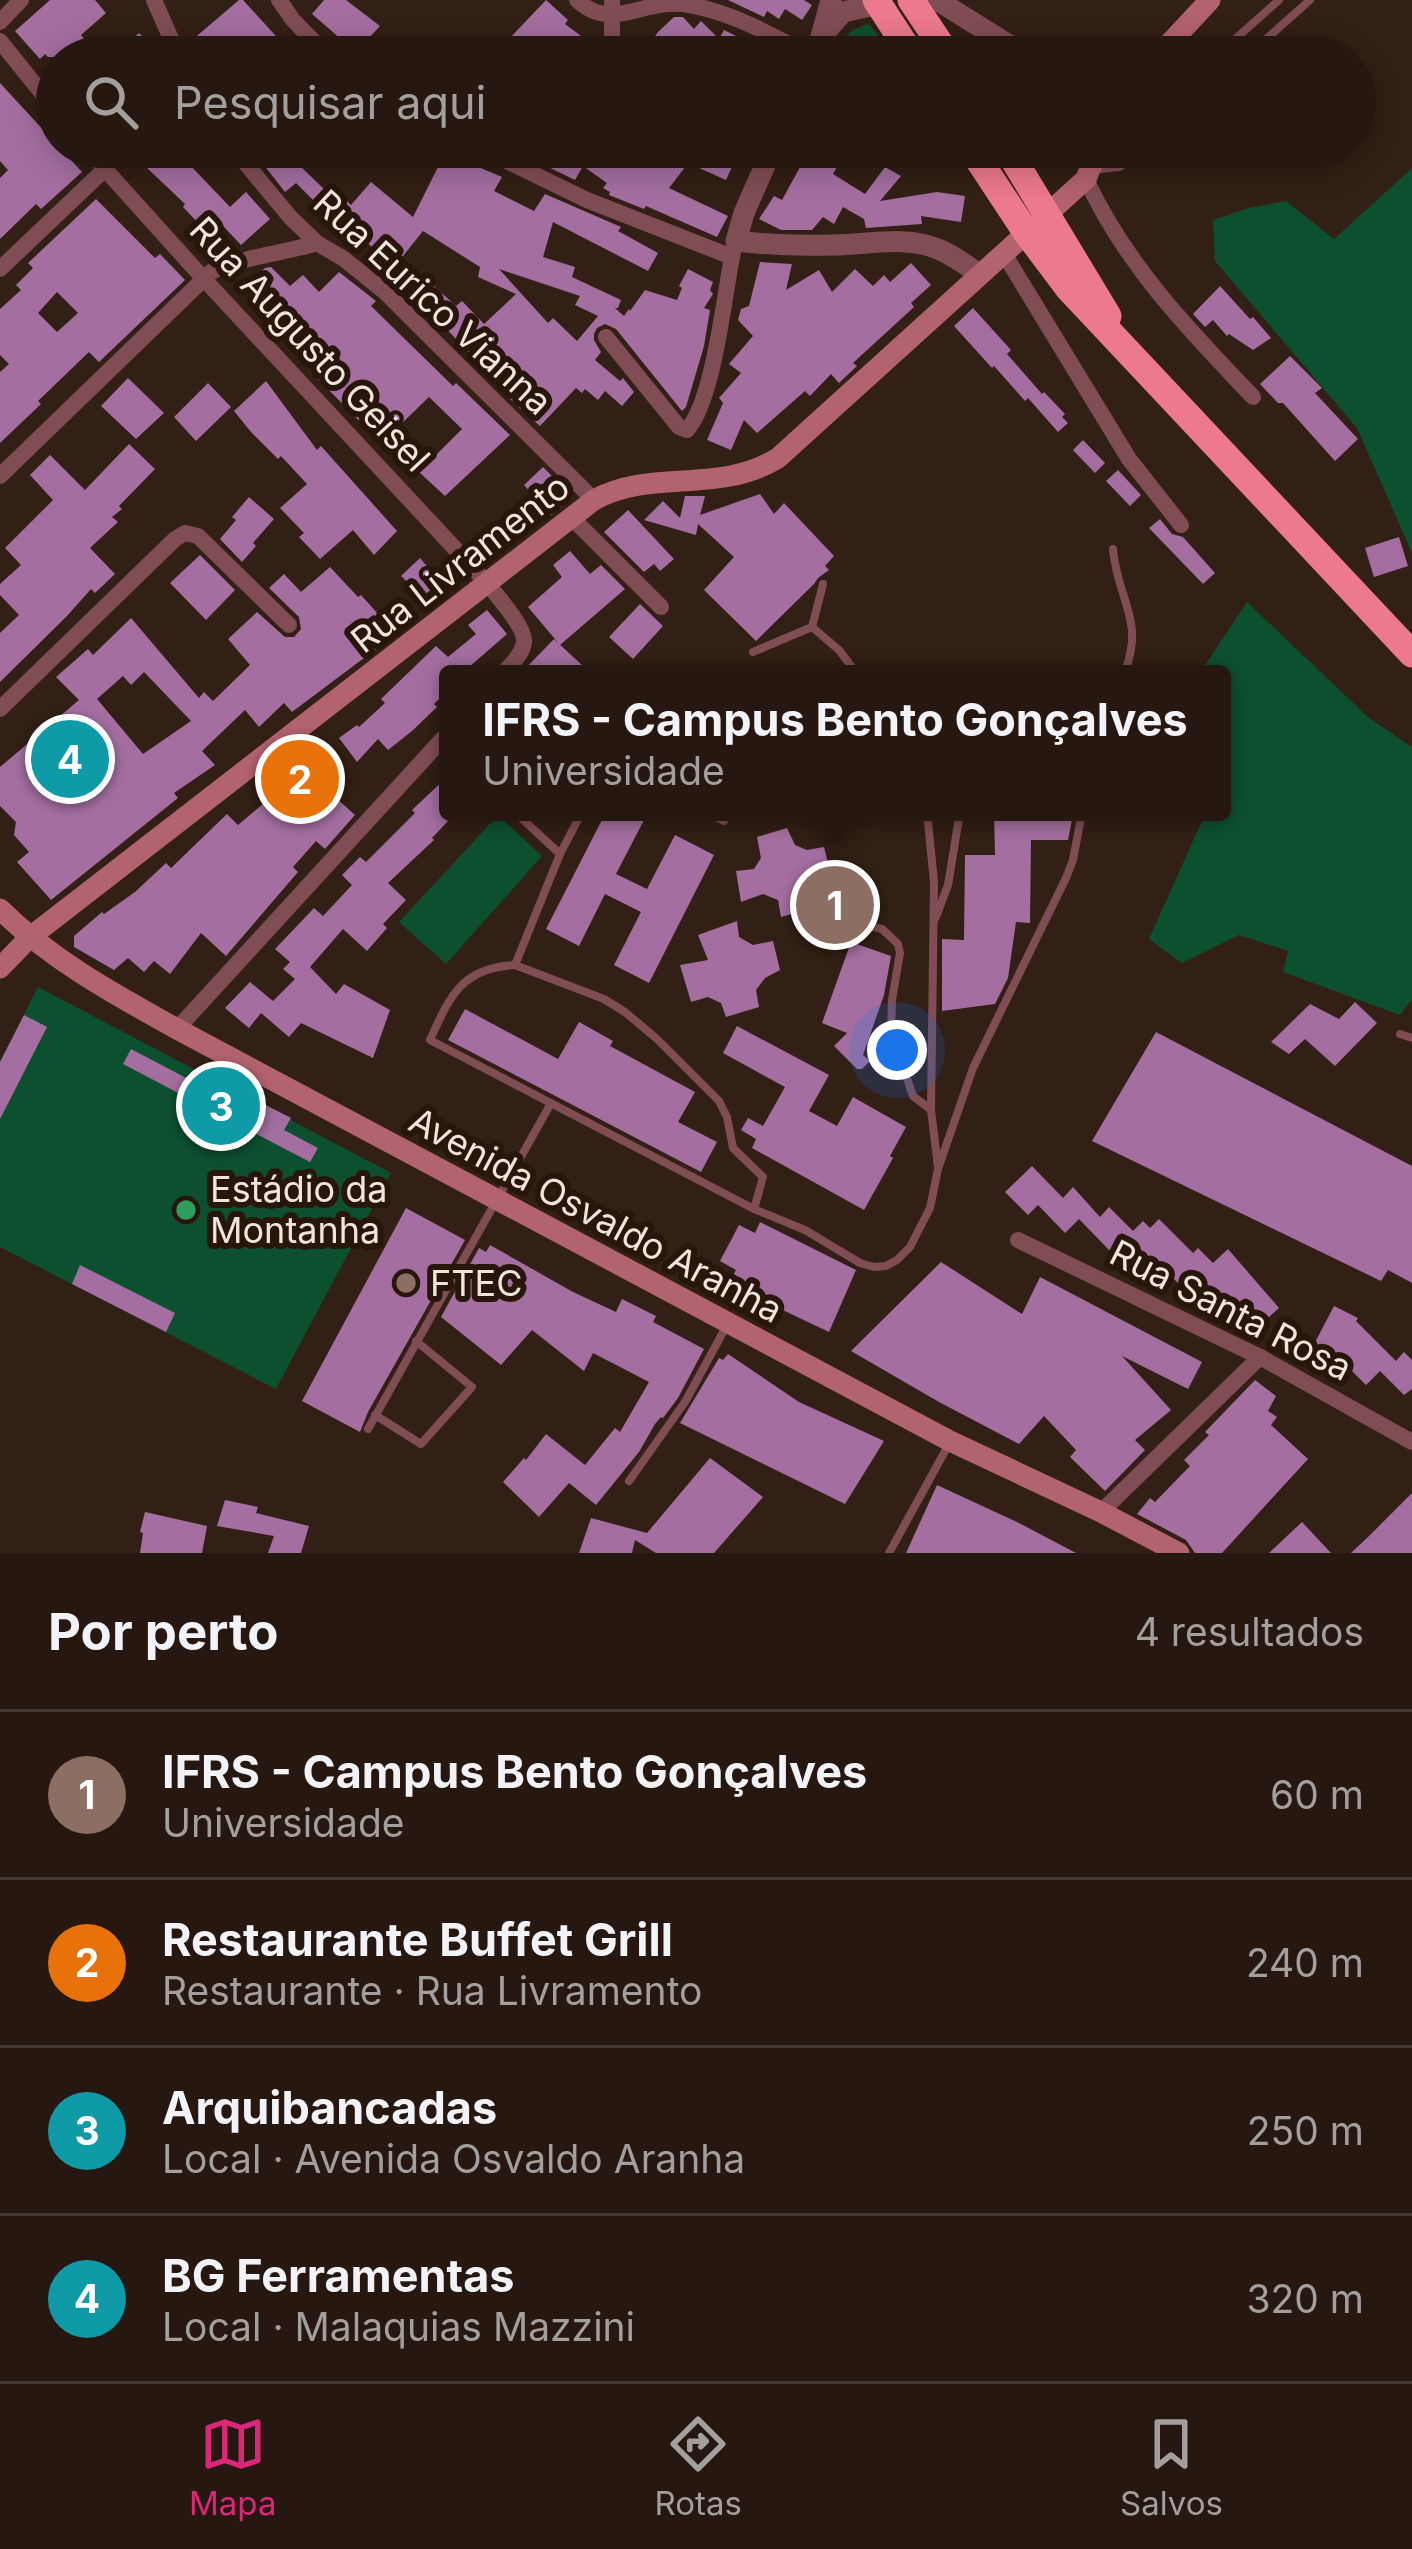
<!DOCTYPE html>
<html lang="pt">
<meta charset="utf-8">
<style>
body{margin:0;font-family:Inter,sans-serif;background:#2e2019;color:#f1f3f6}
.you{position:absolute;left:897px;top:1050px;width:42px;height:42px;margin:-30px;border:9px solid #fff;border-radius:50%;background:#1a73e8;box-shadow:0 0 0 18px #1a73e833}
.badge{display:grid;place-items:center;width:78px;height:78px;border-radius:50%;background:#db2777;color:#fff;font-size:39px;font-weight:700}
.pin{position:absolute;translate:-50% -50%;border:6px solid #fff;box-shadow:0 3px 12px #0006}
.popup{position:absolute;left:439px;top:665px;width:792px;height:156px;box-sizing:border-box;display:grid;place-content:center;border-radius:12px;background:#261710;filter:drop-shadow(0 3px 9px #0005);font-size:39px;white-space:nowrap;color:#a49f9f}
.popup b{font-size:45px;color:#f1f3f6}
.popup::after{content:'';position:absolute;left:50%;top:100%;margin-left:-24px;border:24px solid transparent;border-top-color:#261710}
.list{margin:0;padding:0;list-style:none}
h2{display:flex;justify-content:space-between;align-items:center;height:156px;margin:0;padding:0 48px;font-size:51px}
h2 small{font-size:39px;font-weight:400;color:#a49f9f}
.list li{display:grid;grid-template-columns:78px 1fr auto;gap:36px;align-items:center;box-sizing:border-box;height:168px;padding:0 48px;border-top:3px solid #423630}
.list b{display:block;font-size:45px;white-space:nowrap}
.list p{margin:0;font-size:39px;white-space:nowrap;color:#a49f9f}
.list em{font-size:39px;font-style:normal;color:#a49f9f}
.icon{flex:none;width:66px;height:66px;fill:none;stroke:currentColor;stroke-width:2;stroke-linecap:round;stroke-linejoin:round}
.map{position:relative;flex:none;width:1412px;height:1553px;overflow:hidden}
.search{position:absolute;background:#261710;box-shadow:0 6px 30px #0003;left:36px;right:36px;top:36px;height:132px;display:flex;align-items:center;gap:30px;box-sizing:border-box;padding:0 42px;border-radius:66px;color:#a49f9f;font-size:45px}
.sheet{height:828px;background:#261710}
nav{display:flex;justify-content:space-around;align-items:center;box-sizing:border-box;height:168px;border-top:3px solid #423630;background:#261710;font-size:33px;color:#a49f9f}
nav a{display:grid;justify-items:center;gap:6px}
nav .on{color:#db2777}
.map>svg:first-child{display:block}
.green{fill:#0d5030}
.building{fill:#a46fa0;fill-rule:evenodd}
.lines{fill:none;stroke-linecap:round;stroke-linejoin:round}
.service{stroke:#804d55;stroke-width:8}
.minor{stroke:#804d55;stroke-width:16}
.tertiary{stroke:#804d55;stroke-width:21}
.secondary{stroke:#b36270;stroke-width:21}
.trunk{stroke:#ed798e;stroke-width:27}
.leisure-dot{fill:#2e9e5b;stroke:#28160c;stroke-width:4.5}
.education-dot{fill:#8d6e63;stroke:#28160c;stroke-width:4.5}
.labels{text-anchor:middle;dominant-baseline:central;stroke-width:12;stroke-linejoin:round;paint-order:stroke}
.street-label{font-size:36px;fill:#f1e4dd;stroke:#28160c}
.poi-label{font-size:36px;fill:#f1e4dd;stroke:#28160c;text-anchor:start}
</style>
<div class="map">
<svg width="1412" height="1553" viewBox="0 0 1412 1553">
<rect width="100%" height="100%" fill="#321f15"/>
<g class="green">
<path d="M869,24L885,45L877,56L843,57L838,52C839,37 854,28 869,24Z"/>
<polygon points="1412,168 1412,553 1357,428 1215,261 1213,220 1249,208 1286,201 1334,239"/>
<polygon points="1247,602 1369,718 1412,747 1412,999 1400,1015 1283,972 1288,951 1239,935 1182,963 1149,939 1206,812 1222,812 1222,674 1199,674"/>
<polygon points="498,815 542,856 446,964 399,922"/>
<polygon points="38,987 391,1173 276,1389 0,1247 0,1062"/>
</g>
<g class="building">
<polygon points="50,0 95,0 106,13 81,35 100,57 48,57 45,54 40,59 15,31"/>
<polygon points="239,0 243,0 295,57 204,57 191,41"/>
<polygon points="324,0 346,0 380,26 356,52 312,14"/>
<polygon points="546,0 568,20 565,24 596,47 593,57 492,57"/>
<polygon points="728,0 804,0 812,5 802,20 785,9 779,19 767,11 764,17"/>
<polygon points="674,17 683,17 694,29 701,21 719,39 724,30 778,57 724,57 705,47 695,57 640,57 658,32"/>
<polygon points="139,33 163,57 114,57"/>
<polygon points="0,83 82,172 41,209 36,204 0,239 0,178 8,170 0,161"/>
<polygon points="125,147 165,147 186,167 189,164 230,207 246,192 270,219 241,245 210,212 199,224 183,207 185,204"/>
<path d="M250,147H292L303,159L298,164L325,190L331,185L351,205L371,182L413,217L445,153L502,177L494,191L534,211L545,194L621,227L618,231L658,253L648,271L553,222L543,257L575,267L572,277L621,300L618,308H615L624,316L629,309L630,311L645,290L677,300L682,288L679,286L688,269L713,282L710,290L713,294L704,308L710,310L704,346L686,407L682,411L616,329L605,324L597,328L594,334V340L601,352L595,360L620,381L623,378L634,392L622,406L605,391L598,400L585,389L582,393L576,388L540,426L515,404L425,305L423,307L395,281L412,266L456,306L462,301L484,324L516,294L478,277L480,267L423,231L395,266L366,242L357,250L327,216L328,215L296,183L285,192ZM499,269L580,296L575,305L598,316L577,341L553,318L548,323Z"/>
<polygon points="507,147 599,147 626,167 638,163 640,157 638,147 670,147 689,162 669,188 728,216 717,237 646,206 644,209 609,195 610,192 603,188 607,183 583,166 575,180"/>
<polygon points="706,147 741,147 726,180 697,167"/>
<polygon points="811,147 848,147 833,174 865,194 885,167 901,176 880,201 937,192 965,196 961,222 921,216 922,224 866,228 864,219 843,207 834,224 823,217 812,230 781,230 759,219 774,196 782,200"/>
<path d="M96,199L155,258L160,254L185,280L99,362L89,352L38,401L41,404L0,443V372L9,364L0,355V309L21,290L16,285L33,268L28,263ZM57,292L78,313L57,332L38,313Z"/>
<polygon points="760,262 792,264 786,290 819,270 832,292 855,269 873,286 884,275 890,282 911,263 931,285 911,303 914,307 853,363 857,366 839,383 831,374 810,396 805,391 757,433 744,420 731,450 707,440 723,403 719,398 741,373 729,364 753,336 738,320 741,309 749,306"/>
<polygon points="271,267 290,286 303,275 319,292 339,272 376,301 371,306 453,386 456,383 510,435 445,496 419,472 462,429 429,397 398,427 409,437 392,454 316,377 328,366 295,331 290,335 245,287 265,268"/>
<polygon points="1220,286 1250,319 1253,317 1271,338 1253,350 1229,334 1227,336 1213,320 1205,327 1193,314"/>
<polygon points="973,308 1011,350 1007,354 1042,394 1044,392 1065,414 1062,417 1068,423 1058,432 1028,398 1025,401 994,366 992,368 954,326"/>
<polygon points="1290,356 1322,388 1315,393 1358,439 1335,461 1283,403 1278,403 1260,384"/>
<polygon points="128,378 164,413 136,439 101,406"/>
<polygon points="266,381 317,450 321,446 397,531 374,555 353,530 320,559 299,537 304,533 280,508 307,484 281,456 278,459 251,432 234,411"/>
<polygon points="208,383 231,407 196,441 174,417"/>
<polygon points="1083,440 1105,463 1095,473 1073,450"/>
<polygon points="129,444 155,469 119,506 122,509 112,517 118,522 90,548 115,574 95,593 91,589 67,616 0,682 0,633 19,615 0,595 0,584 21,565 5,548 53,500 30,475 50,455 85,490"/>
<polygon points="543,467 573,497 551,515 524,485"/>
<polygon points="1118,470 1141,495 1130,506 1106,481"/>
<polygon points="760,494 774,514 784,503 834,556 825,566 829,570 818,578 814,584 756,641 704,590 734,557 698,524 696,535 644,520 663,501 680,518 685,496 705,496 700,515"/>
<polygon points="249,497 274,519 253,543 256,546 242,562 220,539 236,520 232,517"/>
<polygon points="628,510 674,559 660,571 654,564 644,572 604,532"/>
<polygon points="1160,519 1172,534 1183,537 1215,573 1203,584 1149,528"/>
<polygon points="1399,537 1408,566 1374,577 1365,548"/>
<polygon points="570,551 590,574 601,565 625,589 560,645 528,607 562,577 553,565"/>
<polygon points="200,555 235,590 206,620 170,583"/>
<polygon points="420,558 441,583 422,596 401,576"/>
<path d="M330,567L358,597L361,595L396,634L292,712L284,703L259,727L245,710L202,751L215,765L174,793L178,798L51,900L17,862L29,852L14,835L16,822L0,806V767L79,700L56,677L88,649L93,655L131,618L199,698L204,692L213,701L250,665L228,639L257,612L285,637H294L301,629L299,617L269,588L284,574L301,592ZM144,672L191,721L143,754L97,699L123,676L131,685Z"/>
<polygon points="640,604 663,626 633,659 609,637"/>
<polygon points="487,610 507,634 461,674 448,674 448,690 434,704 437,707 412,731 388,750 378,739 357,762 339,738 357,725 359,727 385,703 381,699 436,646 448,657 476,634 468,625"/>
<polygon points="554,639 584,667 577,674 520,674"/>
<polygon points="301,766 355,815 325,849 316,841 293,867 298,872 226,956 201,933 170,974 154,961 144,972 128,958 114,970 74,947 74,936 102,912 104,914 135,892 166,863 171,868 227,814 238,825 270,798 266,794"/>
<polygon points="448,776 448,821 432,838 434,840 388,883 406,900 383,924 387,928 367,951 343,929 310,967 336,994 344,984 390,1010 373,1058 301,1023 289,1037 261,1013 249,1028 225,1008 250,982 273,1001 295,979 283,969 290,962 275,949 314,908 323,916 352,885 342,875 360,857 366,862 415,813 412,810"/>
<polygon points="606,812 629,812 644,820 616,874 647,889 675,835 714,855 649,983 614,965 641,912 605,894 579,946 546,929"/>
<polygon points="994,812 1073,812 1073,815 1068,840 1031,840 1030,923 1016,922 1008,978 995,1004 942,1011 942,939 964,940 965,855 995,855"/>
<polygon points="787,828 795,845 807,850 824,847 831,876 812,880 805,890 809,909 781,917 778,900 763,894 741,902 736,871 754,869 761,858 757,837"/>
<polygon points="737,921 739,937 753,945 773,941 780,970 765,978 756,990 759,1007 726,1017 721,1003 708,997 691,1002 680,965 708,960 698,935"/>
<polygon points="851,942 891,956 884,995 863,1055 870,1061 862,1069 857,1069 834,1046 847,1033 822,1023"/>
<polygon points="1355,1002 1377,1023 1335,1066 1305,1039 1289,1054 1271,1042 1310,1004 1339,1019"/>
<polygon points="465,1009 558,1059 579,1022 613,1041 610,1046 695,1092 678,1122 717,1142 701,1172 448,1040"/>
<polygon points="24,1015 47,1027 0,1119 0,1062"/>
<polygon points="737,1026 829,1075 809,1111 837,1126 853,1097 906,1127 890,1156 893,1158 864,1210 752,1148 756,1139 741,1130 748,1118 763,1126 785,1087 723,1053"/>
<polygon points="1156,1032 1412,1166 1412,1283 1388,1270 1381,1281 1092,1141"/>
<polygon points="131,1049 192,1081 198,1070 291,1118 284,1130 318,1148 310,1162 123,1064"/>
<polygon points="1032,1166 1063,1198 1073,1187 1100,1217 1109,1207 1133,1231 1143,1221 1150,1228 1159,1219 1193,1253 1198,1248 1213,1263 1228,1249 1279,1308 1259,1326 1227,1294 1221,1301 1196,1276 1184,1289 1155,1260 1145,1268 1131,1253 1119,1265 1109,1254 1111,1252 1079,1219 1065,1233 1038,1205 1028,1215 1005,1192"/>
<polygon points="406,1208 465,1240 368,1412 360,1432 302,1401"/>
<polygon points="760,1222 856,1270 829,1332 728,1284 736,1270 720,1261 739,1225 755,1233"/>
<polygon points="490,1245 573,1292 616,1312 622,1299 656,1316 653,1322 704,1349 678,1398 663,1418 661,1417 655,1424 639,1452 596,1505 569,1483 539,1517 503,1482 524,1458 526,1460 546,1434 585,1465 615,1428 620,1432 649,1382 593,1353 584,1371 532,1330 501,1365 441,1317 479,1248 486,1252"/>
<polygon points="941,1262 1022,1314 1040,1277 1202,1362 1188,1389 1122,1356 1171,1410 1135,1440 1145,1450 1105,1491 1070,1457 1076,1450 1044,1416 1019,1444 939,1402 851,1351"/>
<polygon points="80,1265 175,1313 166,1332 72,1284"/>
<polygon points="1334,1306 1358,1318 1356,1321 1396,1361 1404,1352 1412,1360 1412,1389 1404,1395 1380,1371 1366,1385 1338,1357 1335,1364 1310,1352"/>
<polygon points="728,1354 799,1402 884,1441 845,1504 680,1423 677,1428 719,1358 723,1360"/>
<polygon points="1255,1380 1276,1396 1268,1411 1277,1417 1271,1425 1308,1459 1222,1553 1195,1553 1186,1540 1137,1514 1150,1498 1155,1502 1190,1466 1184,1460 1209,1435 1205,1432"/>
<polygon points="710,1458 763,1497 714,1553 656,1553 635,1540 632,1553 579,1553 591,1518 647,1533"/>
<polygon points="937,1485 1021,1524 1076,1553 906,1553"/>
<polygon points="1412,1493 1412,1553 1351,1553 1369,1536"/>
<polygon points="225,1500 258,1507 256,1513 309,1526 301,1553 268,1553 274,1536 217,1526"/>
<polygon points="145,1512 207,1526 202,1553 140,1553 143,1533 140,1532"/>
<polygon points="1302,1522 1331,1553 1269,1553"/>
</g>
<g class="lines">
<g class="service">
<polyline points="1215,57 1279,0"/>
<polyline points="1246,57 1310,0"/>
<polyline points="1092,170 1119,167 1151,147"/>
<path d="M1113,549C1117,600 1146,620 1124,674"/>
<polyline points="812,627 823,584"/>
<polyline points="753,652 812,627 839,650 857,674"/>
<polyline points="518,812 517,814 560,854"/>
<polyline points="706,812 724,821"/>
<polyline points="927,812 934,882 931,1110 938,1167"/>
<polyline points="936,917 948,885 960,812"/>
<polyline points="852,922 882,929 898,944 900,953 892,1000 891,1031 913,1096 930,1109"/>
<path d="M515,965L604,999L625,1012L657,1039L719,1101L727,1117L733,1148L763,1177L754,1209L430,1040C450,996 461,968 515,965Z"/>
<polyline points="515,965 560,854 582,812"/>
<polyline points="1400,1034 1412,1038"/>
<polyline points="754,1209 805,1230 860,1263 874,1267 886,1266 897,1260 910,1247 930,1208 938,1169 973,1068 1066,878 1073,860 1082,812"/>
<polyline points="375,1415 421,1444 472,1387 416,1341"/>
<polyline points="368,1429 550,1105"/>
<polyline points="629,1481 685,1402 727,1325"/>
<polyline points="889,1553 949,1444"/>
</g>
<g class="minor">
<polyline points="154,0 179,57"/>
<polyline points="279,0 293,20 329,57"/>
<path d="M577,0C611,32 641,0 683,4C729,10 772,36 813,56"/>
<polyline points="0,22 21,0"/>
<polyline points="0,41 57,112"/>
<polyline points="606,57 612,40 612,0"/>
<path d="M85,147L203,278L488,584C497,596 526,628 524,642C523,654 510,666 502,674"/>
<polyline points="232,147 290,217 317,243 344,259 385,292 594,500"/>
<polyline points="478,147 587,200 732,257 734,247"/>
<polyline points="620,147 628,155"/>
<path d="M1086,179C1125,264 1189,330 1253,397"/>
<polyline points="1003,252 1129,459 1181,525"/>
<polyline points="0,269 104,170"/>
<path d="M606,337L679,427L687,430C713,402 724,298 732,257"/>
<path d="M0,476L211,272C244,256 282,254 317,243"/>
<polyline points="571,517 661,607"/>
<polyline points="0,709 175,539 185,533 198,536 289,625"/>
<polyline points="177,1029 448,733"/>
<polyline points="1018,1240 1260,1357 1412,1442"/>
<polyline points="1101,1512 1260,1357"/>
</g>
<g class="tertiary">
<polyline points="937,0 1028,57"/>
<polyline points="821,37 843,12 879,4"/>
<polyline points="813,57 821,37 831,0"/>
<path d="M773,147L744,213L736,241C769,245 800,246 833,245C868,245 905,235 938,249C953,255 966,265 979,274"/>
</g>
<g class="secondary">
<polyline points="1157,57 1210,0"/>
<path d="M0,909C51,960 114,994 177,1029L950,1441L1101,1512L1179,1553"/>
<path d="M0,968L29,938L594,500C652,468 718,495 778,458L1086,179L1099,147"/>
</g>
<g class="trunk">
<polyline points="876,0 913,57"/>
<polyline points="911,0 949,57"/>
<polyline points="970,147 1026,232 1069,289 1412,654"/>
<polyline points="1006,147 1108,316"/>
</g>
</g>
<circle class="leisure-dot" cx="186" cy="1210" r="12"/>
<circle class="education-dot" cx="406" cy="1283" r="12"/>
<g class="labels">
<g class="street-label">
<text transform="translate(433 302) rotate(43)">Rua Eurico Vianna</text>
<text transform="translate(310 344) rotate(47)">Rua Augusto Geisel</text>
<text transform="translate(460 563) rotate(-38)">Rua Livramento</text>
<text transform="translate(596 1215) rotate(28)">Avenida Osvaldo Aranha</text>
<text transform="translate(1231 1310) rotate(27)">Rua Santa Rosa</text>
</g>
<g class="poi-label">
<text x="210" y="1189">Estádio da<tspan x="210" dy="41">Montanha</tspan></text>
<text x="430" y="1283">FTEC</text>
</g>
</g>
</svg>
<div class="you"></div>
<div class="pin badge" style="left:835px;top:905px;background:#8d6e63">1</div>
<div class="popup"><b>IFRS - Campus Bento Gonçalves</b>Universidade</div>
<div class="pin badge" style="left:300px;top:779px;background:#e8710a">2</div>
<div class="pin badge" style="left:221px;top:1106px;background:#0f9aa8">3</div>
<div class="pin badge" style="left:70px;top:759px;background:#0f9aa8">4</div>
<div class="search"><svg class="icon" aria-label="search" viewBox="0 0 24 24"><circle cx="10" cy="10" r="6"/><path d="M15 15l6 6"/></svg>Pesquisar aqui</div>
</div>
<section class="sheet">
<h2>Por perto<small>4 resultados</small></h2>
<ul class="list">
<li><span class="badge" style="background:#8d6e63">1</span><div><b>IFRS - Campus Bento Gonçalves</b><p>Universidade</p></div><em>60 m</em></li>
<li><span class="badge" style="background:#e8710a">2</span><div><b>Restaurante Buffet Grill</b><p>Restaurante · Rua Livramento</p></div><em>240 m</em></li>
<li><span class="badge" style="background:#0f9aa8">3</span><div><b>Arquibancadas</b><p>Local · Avenida Osvaldo Aranha</p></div><em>250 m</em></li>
<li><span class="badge" style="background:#0f9aa8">4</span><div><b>BG Ferramentas</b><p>Local · Malaquias Mazzini</p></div><em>320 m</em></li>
</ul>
</section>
<nav>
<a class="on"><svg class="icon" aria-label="map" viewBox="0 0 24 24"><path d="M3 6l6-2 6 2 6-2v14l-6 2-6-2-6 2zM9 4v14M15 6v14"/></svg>Mapa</a>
<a><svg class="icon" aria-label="directions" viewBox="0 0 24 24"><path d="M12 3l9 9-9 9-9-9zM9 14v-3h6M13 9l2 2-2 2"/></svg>Rotas</a>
<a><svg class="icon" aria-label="saved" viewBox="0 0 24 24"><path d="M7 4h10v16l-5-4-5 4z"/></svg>Salvos</a>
</nav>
